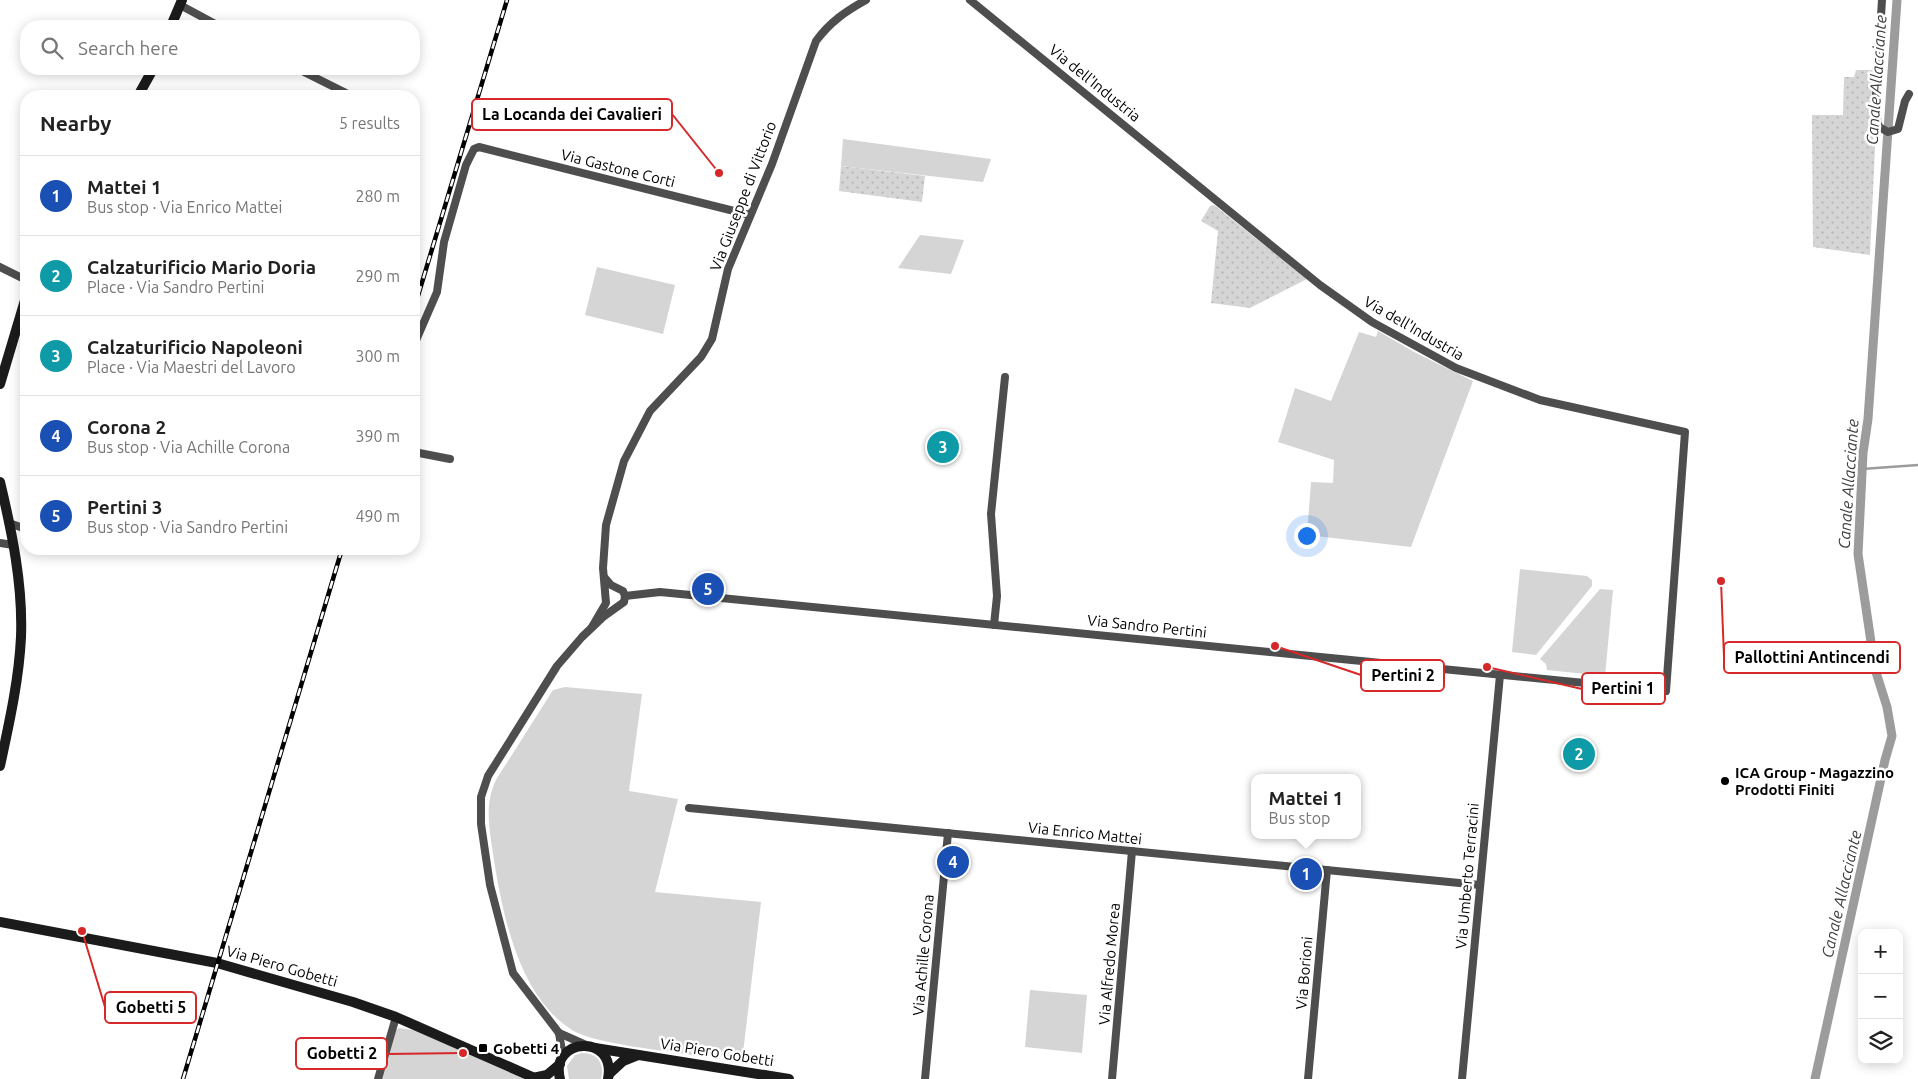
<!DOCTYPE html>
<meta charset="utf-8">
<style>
body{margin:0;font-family:Ubuntu,sans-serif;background:#f2f2f2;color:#222}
.controls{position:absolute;right:15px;bottom:15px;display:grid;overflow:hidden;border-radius:10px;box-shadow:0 2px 12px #0003}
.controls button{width:45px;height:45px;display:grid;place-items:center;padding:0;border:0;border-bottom:1px solid #e0e0e0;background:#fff;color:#222;font:25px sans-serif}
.you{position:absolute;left:1306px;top:535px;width:18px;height:18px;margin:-12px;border:4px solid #fff;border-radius:50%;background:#1a73e8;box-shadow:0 0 0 8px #1a73e833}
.badge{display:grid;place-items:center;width:32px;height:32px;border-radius:50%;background:#111827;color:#fff;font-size:16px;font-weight:700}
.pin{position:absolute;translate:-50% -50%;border:2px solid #fff;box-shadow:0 1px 5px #0006}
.popup{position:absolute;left:1251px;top:774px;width:110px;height:65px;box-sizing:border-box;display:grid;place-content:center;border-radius:10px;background:#fff;filter:drop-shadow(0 1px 4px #0005);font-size:16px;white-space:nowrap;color:#767676}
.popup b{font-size:19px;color:#222}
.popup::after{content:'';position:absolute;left:50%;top:100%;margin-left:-10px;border:10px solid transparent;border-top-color:#fff}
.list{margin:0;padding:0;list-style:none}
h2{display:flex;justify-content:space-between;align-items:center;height:65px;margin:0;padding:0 20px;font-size:21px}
h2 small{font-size:16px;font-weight:400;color:#767676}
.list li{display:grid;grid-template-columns:32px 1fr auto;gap:15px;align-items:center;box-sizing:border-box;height:80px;padding:0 20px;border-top:1px solid #e0e0e0}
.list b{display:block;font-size:19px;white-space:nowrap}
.list p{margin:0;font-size:16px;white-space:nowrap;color:#767676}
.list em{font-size:16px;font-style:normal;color:#767676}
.icon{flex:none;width:28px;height:28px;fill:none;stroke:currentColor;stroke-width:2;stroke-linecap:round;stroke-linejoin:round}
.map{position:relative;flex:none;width:1918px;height:1079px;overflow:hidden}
.search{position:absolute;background:#fff;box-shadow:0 2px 12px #0003;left:20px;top:20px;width:400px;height:55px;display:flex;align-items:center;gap:12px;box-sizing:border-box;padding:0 18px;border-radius:20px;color:#767676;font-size:19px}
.panel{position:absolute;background:#fff;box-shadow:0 2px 12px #0003;left:20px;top:90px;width:400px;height:465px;border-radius:20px}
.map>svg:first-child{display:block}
.grass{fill:#d5d5d5}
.garden{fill:url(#garden-dots)}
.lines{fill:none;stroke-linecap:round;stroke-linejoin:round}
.stream{stroke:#9c9c9c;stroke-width:2.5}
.canal{stroke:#9c9c9c;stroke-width:9}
.street{stroke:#4e4e4e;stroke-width:8}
.secondary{stroke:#1b1b1b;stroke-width:10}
.rail-casing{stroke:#000;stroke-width:4.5}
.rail{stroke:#fff;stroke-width:2.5;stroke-dasharray:8;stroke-linecap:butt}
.poi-dot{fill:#000;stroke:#fff;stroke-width:2}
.labels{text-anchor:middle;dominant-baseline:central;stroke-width:5;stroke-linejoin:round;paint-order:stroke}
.street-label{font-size:15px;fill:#000;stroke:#fff}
.poi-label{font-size:15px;font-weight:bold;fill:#000;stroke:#fff;text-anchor:start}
.water-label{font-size:16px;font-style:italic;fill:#3d3d3d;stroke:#fff}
.leader{fill:none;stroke:#d62828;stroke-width:2}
.callout-dot{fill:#d62828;stroke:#fff;stroke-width:2}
.callout{fill:#fff;stroke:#d62828;stroke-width:2}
.callout-label{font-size:16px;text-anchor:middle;font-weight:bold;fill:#000}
</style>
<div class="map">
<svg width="1918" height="1079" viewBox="0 0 1918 1079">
<defs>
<pattern id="garden-dots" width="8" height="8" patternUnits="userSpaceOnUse" patternTransform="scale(1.25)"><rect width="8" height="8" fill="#d5d5d5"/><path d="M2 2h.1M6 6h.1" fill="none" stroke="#b5b5b5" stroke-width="1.8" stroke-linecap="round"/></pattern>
</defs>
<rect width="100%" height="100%" fill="#fff"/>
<g class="grass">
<polygon points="843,139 991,159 983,182 841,166"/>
<polygon points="920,235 964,240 951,274 898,268"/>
<polygon points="597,267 675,285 663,334 585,315"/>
<polygon points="1378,331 1416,353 1473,381 1411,547 1307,535 1311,482 1333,483 1334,460 1278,442 1295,388 1331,401 1359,332 1376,337"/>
<polygon points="1520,569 1587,576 1592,580 1592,586 1536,655 1512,652"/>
<polygon points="1600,589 1613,590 1605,676 1547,670 1546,664 1540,659"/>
<path d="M565,687L642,694L629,791L678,799L655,892L761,902L743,1053L736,1059L705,1052L698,1056C669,1051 594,1044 572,1030C518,996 502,912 493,854C490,832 485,809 493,787C496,778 503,769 508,761C523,737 538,714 553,690Z"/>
<polygon points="1030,990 1087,995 1082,1053 1025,1047"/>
<polygon points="399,1028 414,1030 524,1079 381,1079 396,1030"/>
<path d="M582,1053C598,1053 605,1064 601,1079H569L567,1066L575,1055Z"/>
</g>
<g class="garden">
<polygon points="1856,70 1873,70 1870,121 1875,148 1870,255 1813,247 1812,115 1843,115 1844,77 1854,77"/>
<polygon points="841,166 925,176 922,202 839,191"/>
<polygon points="1214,205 1307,279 1250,308 1211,303 1218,231 1201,221 1210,206"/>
</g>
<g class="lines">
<polyline class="stream" points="1862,469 1918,465"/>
<polyline class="canal" points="1815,1079 1885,760 1892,736 1887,707 1875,669 1858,554 1863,453 1868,419 1897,0"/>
<g class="street">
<polyline points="1882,0 1875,110 1879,127 1888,132 1898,129 1905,101 1909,94"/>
<polyline points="180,5 219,26"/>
<polyline points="298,69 352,96"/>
<polyline points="0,267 26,280"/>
<polyline points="414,345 437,292 444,242 466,165 474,149 479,147 750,215"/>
<polyline points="414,452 450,459"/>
<polyline points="9,523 26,529"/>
<polyline points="0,543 13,545"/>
<polyline points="625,596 660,592 1666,691 1685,432 1540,400 1456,368 1372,322 1320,285 970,0"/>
<polyline points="994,625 997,596 991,514 1005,377"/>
<path d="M592,627L606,603L603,568L606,525L624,461L650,411L701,357L712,339L728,269L772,164L816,41C830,22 846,11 866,0"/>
<polyline points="689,808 1480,885"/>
<polyline points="559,1033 563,1057"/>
<polyline points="586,1045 559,1033 513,973 490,885 481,824 481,797 488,776 557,666 582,637 603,617 624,602 625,596 623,591 611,585 605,578"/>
<polyline points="378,1079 396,1017"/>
<polyline points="925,1079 948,833"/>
<polyline points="1112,1079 1132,851"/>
<polyline points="1308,1079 1327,870"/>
<polyline points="1462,1079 1500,675"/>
</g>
<g class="secondary">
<polyline points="171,26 182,0"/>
<polyline points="138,96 153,69"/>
<polyline points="0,384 26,297"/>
<path d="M0,482C12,532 23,585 21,637C19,680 9,724 0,766"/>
<polyline points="0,922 217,963 353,1002 396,1017 537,1079"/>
<polyline points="595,1048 789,1079"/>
<polyline points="610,1073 623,1061 638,1055"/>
<polyline points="533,1078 547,1075 560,1064"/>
<path d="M560,1079C549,1037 617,1033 608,1079"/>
</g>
<g class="rail-casing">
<g id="rail">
<polyline points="414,309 507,0"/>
<polyline points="183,1079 342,549"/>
</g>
</g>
<use href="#rail" class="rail"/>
</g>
<g class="poi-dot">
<circle cx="1725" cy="781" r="5"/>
<rect x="478" y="1043" width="10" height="10" rx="2.5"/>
</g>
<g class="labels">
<g class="street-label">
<text transform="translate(1095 83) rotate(39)">Via dell'Industria</text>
<text transform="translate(618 168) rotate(14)">Via Gastone Corti</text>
<text transform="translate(743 196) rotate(-69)">Via Giuseppe di Vittorio</text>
<text transform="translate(1414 328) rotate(30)">Via dell'Industria</text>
<text transform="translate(1147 626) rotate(6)">Via Sandro Pertini</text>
<text transform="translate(1085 833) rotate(6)">Via Enrico Mattei</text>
<text transform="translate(1467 876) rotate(-85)">Via Umberto Terracini</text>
<text transform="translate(923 955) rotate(-85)">Via Achille Corona</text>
<text transform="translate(1109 964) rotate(-85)">Via Alfredo Morea</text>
<text transform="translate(282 966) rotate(16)">Via Piero Gobetti</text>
<text transform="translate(1304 973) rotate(-85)">Via Borioni</text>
<text transform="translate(717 1052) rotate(9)">Via Piero Gobetti</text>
</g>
<g class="poi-label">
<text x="1735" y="772">ICA Group - Magazzino<tspan x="1735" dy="17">Prodotti Finiti</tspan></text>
<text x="493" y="1048">Gobetti 4</text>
</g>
<g class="water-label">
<text transform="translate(1876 80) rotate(-86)">Canale Allacciante</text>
<text transform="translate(1848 484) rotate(-86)">Canale Allacciante</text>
<text transform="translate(1841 894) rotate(-77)">Canale Allacciante</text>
</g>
</g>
<path class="leader" d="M719 173L672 114M1721 581L1724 657M1275 646L1361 675M1487 667L1582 689M82 931L105 1007M463 1053L387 1054"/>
<g class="callout-dot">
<circle cx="719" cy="173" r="5"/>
<circle cx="1721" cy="581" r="5"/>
<circle cx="1275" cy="646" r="5"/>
<circle cx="1487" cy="667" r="5"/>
<circle cx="82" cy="931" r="5"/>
<circle cx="463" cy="1053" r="5"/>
</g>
<g class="callout">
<rect x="472" y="99" width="200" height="31" rx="5"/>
<rect x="1724" y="642" width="176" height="31" rx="5"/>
<rect x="1361" y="660" width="83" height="31" rx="5"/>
<rect x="1582" y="673" width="83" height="31" rx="5"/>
<rect x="105" y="992" width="91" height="31" rx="5"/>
<rect x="296" y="1038" width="91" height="31" rx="5"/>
</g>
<g class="callout-label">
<text x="572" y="120">La Locanda dei Cavalieri</text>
<text x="1812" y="663">Pallottini Antincendi</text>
<text x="1403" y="681">Pertini 2</text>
<text x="1623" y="694">Pertini 1</text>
<text x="151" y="1013">Gobetti 5</text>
<text x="342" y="1059">Gobetti 2</text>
</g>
</svg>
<div class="controls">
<button>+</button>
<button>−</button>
<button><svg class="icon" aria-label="layers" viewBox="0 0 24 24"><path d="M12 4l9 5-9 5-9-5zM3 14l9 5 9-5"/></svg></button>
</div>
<div class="you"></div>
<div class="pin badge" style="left:1306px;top:874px;background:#1a4fb4">1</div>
<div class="popup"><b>Mattei 1</b>Bus stop</div>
<div class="pin badge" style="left:1579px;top:754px;background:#0f9aa8">2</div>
<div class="pin badge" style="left:943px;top:447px;background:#0f9aa8">3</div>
<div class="pin badge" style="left:953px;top:862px;background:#1a4fb4">4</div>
<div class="pin badge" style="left:708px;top:589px;background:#1a4fb4">5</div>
<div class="search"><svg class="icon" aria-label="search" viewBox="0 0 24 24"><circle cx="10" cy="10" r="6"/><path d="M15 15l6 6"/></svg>Search here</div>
<section class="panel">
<h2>Nearby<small>5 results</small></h2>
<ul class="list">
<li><span class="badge" style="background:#1a4fb4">1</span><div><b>Mattei 1</b><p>Bus stop · Via Enrico Mattei</p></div><em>280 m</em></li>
<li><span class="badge" style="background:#0f9aa8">2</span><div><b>Calzaturificio Mario Doria</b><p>Place · Via Sandro Pertini</p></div><em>290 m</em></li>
<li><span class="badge" style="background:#0f9aa8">3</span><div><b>Calzaturificio Napoleoni</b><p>Place · Via Maestri del Lavoro</p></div><em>300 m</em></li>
<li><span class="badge" style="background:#1a4fb4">4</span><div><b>Corona 2</b><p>Bus stop · Via Achille Corona</p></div><em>390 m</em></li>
<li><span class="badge" style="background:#1a4fb4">5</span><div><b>Pertini 3</b><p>Bus stop · Via Sandro Pertini</p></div><em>490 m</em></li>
</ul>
</section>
</div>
